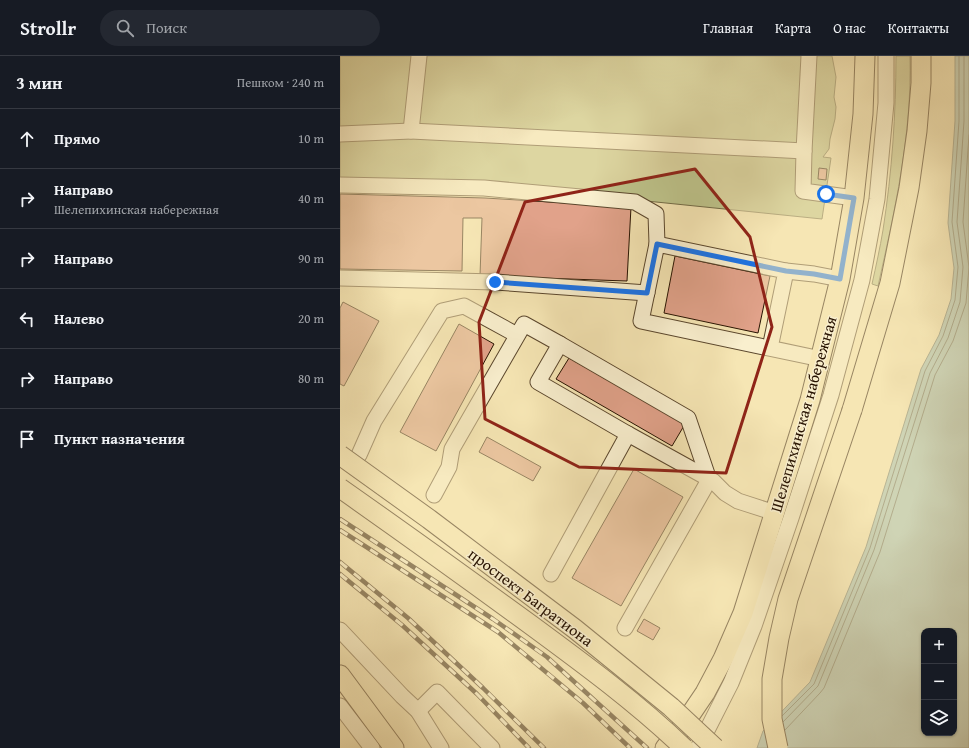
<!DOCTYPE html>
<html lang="ru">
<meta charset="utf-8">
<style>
body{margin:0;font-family:"Gentium Book Plus",serif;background:#242831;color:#f1f3f6}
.controls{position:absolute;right:12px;bottom:12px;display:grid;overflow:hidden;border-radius:8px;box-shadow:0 1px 3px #0004}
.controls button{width:36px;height:36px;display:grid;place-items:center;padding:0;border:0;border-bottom:1px solid #363941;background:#171b24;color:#f1f3f6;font:20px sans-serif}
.stop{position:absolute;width:12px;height:12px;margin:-9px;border:3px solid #1a73e8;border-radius:50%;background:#fff}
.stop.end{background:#1a73e8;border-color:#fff;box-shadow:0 1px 4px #0008}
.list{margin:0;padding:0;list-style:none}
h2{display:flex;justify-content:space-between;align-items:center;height:52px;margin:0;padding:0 16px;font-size:17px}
h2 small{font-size:13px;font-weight:400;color:#9ea1a6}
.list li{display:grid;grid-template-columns:26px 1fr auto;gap:12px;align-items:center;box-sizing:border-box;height:60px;padding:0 16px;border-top:1px solid #363941}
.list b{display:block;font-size:15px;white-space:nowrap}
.list p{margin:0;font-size:13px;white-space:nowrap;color:#9ea1a6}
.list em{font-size:13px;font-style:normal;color:#9ea1a6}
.icon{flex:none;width:22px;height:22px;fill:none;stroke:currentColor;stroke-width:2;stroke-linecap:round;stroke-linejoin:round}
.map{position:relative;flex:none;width:629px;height:692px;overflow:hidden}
header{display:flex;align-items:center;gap:24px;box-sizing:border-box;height:56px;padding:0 20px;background:#171b24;border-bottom:1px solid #363941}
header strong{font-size:19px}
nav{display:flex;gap:22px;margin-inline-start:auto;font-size:14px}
.search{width:280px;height:36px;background:#242831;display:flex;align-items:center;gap:10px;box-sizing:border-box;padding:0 14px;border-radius:22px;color:#9ea1a6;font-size:15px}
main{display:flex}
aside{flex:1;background:#171b24}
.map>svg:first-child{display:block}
.green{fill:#bec48b;stroke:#726b46}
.water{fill:#9fbeb6;stroke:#6f796d;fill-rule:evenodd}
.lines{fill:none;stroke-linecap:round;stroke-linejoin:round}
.shore{stroke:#63685b;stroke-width:1}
.building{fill:#e1a28a;stroke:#271200}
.minor-casing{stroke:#5b472d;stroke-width:17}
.major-casing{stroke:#271200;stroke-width:21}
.minor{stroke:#f9efce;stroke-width:15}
.major{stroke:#f6e6b4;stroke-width:19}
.rail-casing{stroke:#271200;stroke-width:4.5}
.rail{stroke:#f9efce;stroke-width:3;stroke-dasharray:9;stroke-linecap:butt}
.major-bridge-casing{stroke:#271200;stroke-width:21;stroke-linecap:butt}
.major-bridge{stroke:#f6e6b4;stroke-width:19}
.route{stroke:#1a73e8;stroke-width:5}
.marked{fill:none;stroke:#8f2418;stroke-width:3;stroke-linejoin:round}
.labels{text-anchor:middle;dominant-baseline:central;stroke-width:3;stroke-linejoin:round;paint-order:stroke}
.street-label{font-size:16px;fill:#271200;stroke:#f9efce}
</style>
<header>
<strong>Strollr</strong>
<div class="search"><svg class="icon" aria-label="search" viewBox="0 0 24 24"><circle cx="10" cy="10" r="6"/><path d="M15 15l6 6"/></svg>Поиск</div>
<nav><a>Главная</a><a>Карта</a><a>О нас</a><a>Контакты</a></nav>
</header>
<main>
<aside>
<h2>3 мин<small>Пешком · 240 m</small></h2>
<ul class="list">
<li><svg class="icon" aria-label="ahead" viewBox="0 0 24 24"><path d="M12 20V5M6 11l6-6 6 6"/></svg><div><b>Прямо</b></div><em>10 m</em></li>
<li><svg class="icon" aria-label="right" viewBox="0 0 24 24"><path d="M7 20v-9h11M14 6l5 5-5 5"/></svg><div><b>Направо</b><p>Шелепихинская набережная</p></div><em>40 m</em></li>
<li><svg class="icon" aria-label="right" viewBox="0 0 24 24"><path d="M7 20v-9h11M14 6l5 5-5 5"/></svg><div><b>Направо</b></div><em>90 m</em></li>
<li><svg class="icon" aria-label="left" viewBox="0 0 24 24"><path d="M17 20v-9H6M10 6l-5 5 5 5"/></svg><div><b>Налево</b></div><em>20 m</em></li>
<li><svg class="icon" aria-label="right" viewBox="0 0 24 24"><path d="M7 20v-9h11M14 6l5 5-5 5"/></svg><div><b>Направо</b></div><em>80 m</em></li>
<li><svg class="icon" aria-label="arrive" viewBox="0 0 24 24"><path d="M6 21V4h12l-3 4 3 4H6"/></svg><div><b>Пункт назначения</b></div></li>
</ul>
</aside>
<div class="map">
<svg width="629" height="692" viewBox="0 0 629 692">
<rect width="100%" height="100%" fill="#f6e6b4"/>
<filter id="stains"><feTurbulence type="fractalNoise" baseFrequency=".005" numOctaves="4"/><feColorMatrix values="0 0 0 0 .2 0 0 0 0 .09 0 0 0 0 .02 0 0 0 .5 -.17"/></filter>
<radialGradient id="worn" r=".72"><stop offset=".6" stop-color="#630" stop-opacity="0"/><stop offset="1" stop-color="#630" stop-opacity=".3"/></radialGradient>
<g class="green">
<polygon points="0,0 492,0 496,21 494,41 496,51 495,63 490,83 489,93 483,101 491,102 482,163 111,125 0,123"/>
<path d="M556,0H570C572,78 555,154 538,230L532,228C536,210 540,192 543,174C552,116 556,58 556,0Z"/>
</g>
<path class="water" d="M615,0H629V692H417L423,675L470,626L526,491L581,313L599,279L611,243L614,212L608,167L615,65ZM584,575H614V677H584Z"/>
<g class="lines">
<g class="shore">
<polyline points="442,660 474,628 530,492 585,315 603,280 615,244 618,211 612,166 619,65 619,0"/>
<polyline points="443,666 478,630 534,494 590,317 608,282 620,246 623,211 617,166 624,65 624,0"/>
<polyline points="445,674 480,637 484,632 540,496 595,319 613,285 626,247 629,211 623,166 629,79"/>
</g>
</g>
<g class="building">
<polygon points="479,112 487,113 486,124 478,123"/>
<polygon points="0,138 145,142 291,151 287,225 140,220 142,162 123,162 122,215 0,213"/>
<polygon points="335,200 430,220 418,277 324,257"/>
<polygon points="3,246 39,265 4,330 0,328 0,252"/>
<polygon points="119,268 154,288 96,395 60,376"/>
<polygon points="229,302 345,368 332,390 216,323"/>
<polygon points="147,381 201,411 193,425 139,396"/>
<polygon points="294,413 343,441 281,550 232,522"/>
<polygon points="304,563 320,572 313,584 297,575"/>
</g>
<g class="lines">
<g class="minor-casing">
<g id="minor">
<polyline points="79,0 71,75 464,95"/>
<polyline points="469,0 464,95 463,135 514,142"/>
<polyline points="0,78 71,75"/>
<polyline points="0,129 144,132 295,146 316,158 317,188"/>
<polyline points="446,215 474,218 500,223"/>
<polyline points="0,222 155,226 307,237"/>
<polyline points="220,288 348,362 369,424 285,572"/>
<polyline points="430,292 446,215 317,188 301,265 481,303"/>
<polyline points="19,399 34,365 102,255 124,250 177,279"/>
<polyline points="94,439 109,411 112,393 184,268 220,288 198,326 288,378"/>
<polyline points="211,518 288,378 373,425 385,437 398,445 435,457"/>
<polyline points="0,574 62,640 78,655 101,692"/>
<polyline points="0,650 32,692"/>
<polyline points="78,655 97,636 152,692"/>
<polyline points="358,692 391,627 414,570 451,462 491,339 522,224 537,143 546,47 546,0"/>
</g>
</g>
<g class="major-casing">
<g id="major">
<polyline points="512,354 550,227 569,132 577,75 581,27 581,0"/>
<polyline points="0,619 54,692"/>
<polyline points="325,692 340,674 365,637 383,603 403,557 470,344 500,223 514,142 523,58 525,0"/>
</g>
</g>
<use href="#minor" class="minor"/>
<use href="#major" class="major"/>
<g class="rail-casing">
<g id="rail">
<polyline points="0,463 153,563 207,601 307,692"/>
<polyline points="0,474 158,576 243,647 290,692"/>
<polyline points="0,506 68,562 143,632 204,692"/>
<polyline points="0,518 62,569 137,638 189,692"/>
</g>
</g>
<use href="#rail" class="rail"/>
<g class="major-bridge-casing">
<g id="major-bridge">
<polyline points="0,399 89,463 235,573 331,651 375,692"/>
<path d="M0,432C64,477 128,523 191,569C244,608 297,647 344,692"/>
<polyline points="438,692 432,663 432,623 439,582 448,543 512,354"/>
</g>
</g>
<use href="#major-bridge" class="major-bridge"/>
</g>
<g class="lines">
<polyline class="route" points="155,226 307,237 317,188 446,215 474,218 500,223 514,142 486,138"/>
</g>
<path d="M0 0H629V692H0ZM355,113L410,181L432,271L386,417L239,411L145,363L139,266L185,146Z" fill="#f6e6b4" fill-opacity=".55" fill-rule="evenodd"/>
<path class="marked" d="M355,113L410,181L432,271L386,417L239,411L145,363L139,266L185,146Z"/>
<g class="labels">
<g class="street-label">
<text transform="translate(463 358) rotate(-74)">Шелепихинская набережная</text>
<text transform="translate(191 541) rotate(37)">проспект Багратиона</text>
</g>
</g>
<rect width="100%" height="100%" filter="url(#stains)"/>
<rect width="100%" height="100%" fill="url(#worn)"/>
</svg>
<div class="controls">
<button>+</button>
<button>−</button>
<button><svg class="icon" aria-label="layers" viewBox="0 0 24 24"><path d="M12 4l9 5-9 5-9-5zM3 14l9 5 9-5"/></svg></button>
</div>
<div class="stop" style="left:486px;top:138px"></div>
<div class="stop end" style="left:155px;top:226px"></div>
</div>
</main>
